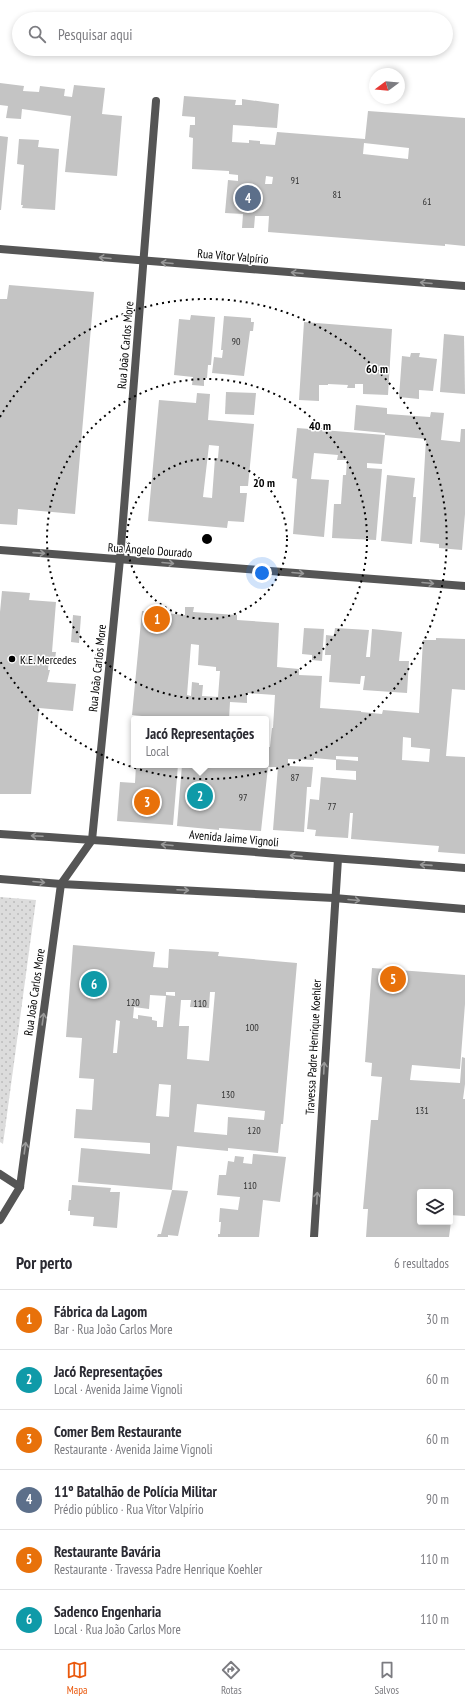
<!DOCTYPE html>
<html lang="pt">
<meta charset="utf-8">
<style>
body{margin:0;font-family:"PT Sans Narrow",sans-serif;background:#f2f2f3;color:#2b2b33}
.controls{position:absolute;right:12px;bottom:12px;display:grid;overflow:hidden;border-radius:4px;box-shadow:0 2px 6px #0003}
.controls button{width:36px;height:36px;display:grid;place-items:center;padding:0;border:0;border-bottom:1px solid #e1e1e2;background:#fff;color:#2b2b33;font:20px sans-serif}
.compass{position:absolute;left:369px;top:68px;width:36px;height:36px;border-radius:50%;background:#fff;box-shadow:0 2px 6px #0003;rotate:254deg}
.you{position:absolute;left:262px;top:573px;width:14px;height:14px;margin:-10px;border:3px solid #fff;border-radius:50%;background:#1a73e8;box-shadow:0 0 0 6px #1a73e833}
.badge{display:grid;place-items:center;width:26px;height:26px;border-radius:50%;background:#ea580c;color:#fff;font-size:13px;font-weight:700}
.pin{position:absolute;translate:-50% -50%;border:2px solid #fff;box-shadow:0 1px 4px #0006}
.popup{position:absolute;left:131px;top:716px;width:138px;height:52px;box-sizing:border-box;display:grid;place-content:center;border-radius:4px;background:#fff;filter:drop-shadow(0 1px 3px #0005);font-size:13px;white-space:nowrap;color:#7c7c81}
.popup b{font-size:15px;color:#2b2b33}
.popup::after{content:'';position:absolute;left:50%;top:100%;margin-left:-8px;border:8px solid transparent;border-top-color:#fff}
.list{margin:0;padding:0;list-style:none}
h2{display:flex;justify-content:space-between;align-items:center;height:52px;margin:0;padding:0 16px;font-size:17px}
h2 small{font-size:13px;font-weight:400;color:#7c7c81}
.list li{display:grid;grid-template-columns:26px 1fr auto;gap:12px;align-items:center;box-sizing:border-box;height:60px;padding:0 16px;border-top:1px solid #e1e1e2}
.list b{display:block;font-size:15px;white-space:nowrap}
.list p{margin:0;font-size:13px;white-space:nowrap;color:#7c7c81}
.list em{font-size:13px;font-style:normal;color:#7c7c81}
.icon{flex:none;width:22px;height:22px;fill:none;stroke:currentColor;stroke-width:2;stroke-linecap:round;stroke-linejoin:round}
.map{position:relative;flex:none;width:465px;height:1237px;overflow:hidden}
.search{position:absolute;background:#fff;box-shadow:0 2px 6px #0003;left:12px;right:12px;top:12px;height:44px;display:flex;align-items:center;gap:10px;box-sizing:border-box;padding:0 14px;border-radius:22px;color:#7c7c81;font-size:15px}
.sheet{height:412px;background:#fff}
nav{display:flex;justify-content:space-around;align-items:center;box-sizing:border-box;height:56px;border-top:1px solid #e1e1e2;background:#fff;font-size:11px;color:#7c7c81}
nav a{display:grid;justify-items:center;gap:2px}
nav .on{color:#ea580c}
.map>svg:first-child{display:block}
.grass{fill:url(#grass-dots)}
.building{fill:#c4c4c4;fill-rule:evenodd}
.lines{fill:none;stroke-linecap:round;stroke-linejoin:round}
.minor{stroke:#555;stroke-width:8}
.tertiary{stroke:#555;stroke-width:8}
.oneway{stroke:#999}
.ring{fill:none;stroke:#000;stroke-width:2;stroke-dasharray:2 4}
.poi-dot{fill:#000;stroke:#fff;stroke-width:1.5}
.labels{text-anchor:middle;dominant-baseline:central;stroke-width:3;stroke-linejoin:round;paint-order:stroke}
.number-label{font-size:10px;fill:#313131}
.street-label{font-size:12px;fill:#000;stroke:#fff}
.poi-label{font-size:12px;fill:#000;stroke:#fff;text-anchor:start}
.centre{fill:#000;stroke:#fff;stroke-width:2}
.ring-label{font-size:12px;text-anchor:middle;font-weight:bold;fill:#000;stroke:#fff;stroke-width:3;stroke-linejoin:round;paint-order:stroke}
</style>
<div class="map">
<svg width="465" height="1237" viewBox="0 0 465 1237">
<defs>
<pattern id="grass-dots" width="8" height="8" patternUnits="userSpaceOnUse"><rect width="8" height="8" fill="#dcdcdc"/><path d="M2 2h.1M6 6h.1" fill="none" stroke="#bbb" stroke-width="1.8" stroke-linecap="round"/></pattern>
</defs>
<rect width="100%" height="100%" fill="#fff"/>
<polygon class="grass" points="0,897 36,900 3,1144 0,1142"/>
<g class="building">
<polygon points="0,83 24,86 23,91 39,92 40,86 65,89 64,96 72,97 74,85 105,88 102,114 122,116 117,176 65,172 71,116 22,109 21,119 6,118 8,106 0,105"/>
<path d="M184,96L236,100L235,105H242V99L279,104L277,128L233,125L232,142L249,143V140L260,141V144L275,145L277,132L365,139L368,111L465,118V246L445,244V246L268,232L269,216H255L254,228H242L243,214L225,213L228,180L238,181V175L229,174V171L192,169L193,138L189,137L190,125H195V117L182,116ZM364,143L409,148L408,159L363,154ZM266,176L273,177L272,184H265Z"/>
<polygon points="0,136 8,137 1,210 0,210"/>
<polygon points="19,139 39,140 38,147 59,149 55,210 22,208 23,205 21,205 24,165 17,164"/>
<polygon points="9,285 94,292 75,514 18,509 17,525 0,524 0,299 7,299"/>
<polygon points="191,315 215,317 211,365 208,365 207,378 204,378 204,386 192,385 193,377 174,375 179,319 190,320"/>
<polygon points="224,316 251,318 251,322 254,322 253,331 250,331 244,376 212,373 214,357 222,358 223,350 221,350"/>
<polygon points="304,322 392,329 388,395 363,394 363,384 355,384 355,388 347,388 348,385 328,384 328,385 319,385 319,401 299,400"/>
<polygon points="444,334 464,336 465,394 440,392"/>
<polygon points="411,353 420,353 419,357 437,359 433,391 419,390 419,399 399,397 402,356 410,357"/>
<polygon points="226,392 256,393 254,415 225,414"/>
<path d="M197,393L210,394L208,420L254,424L248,486H240V493H247L244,522L228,521L227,528L148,521L159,400L196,403ZM209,445L219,446L218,458H215L212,498L203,497Z"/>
<polygon points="356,405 387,408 387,414 430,417 431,412 444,413 441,440 460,442 461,429 465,429 465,514 462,550 439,548 439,544 420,542 426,439 385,435 385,433 354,430"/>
<polygon points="297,428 385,435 382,464 367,463 367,468 382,469 376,540 332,538 334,504 341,504 343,475 346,475 347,460 337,460 338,455 314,453 311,479 329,480 324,537 293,534 297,479 292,478"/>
<polygon points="387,475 415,478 413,497 416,497 412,544 381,541"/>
<polygon points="2,591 30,593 29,600 56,602 52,652 56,652 55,659 49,659 48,670 50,670 47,682 76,684 73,711 39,708 31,794 0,794 0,612"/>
<path d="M185,607H194L193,612L237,615V620L279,623L277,667L299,669V675L322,676L320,708L361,711V712L382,714L383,710L419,713L423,640H436V638L465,639V690L452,689L446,756L465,757V854L438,852L439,846L351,839L353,813H350L348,838L315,836L316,830L307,829L310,799L319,800L321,777L356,780V771L336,770V759L358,761V757L336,756V760L314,758V760L288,759V766L313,767L311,787H307L304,832L273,830L278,767H268L261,831L219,828V830L177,826L182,765H202V766L212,767V765H266V747H270L272,728H273L275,695L247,693V703L230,702L229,719H172L132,715L142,611L185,615ZM191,644L199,645L198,665L216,667V671H220L218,697L202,696L203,685H199V683L192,682L191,696L187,695ZM403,737L411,738V747L430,749L429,762L402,760Z"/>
<polygon points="73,615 81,616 79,643 71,642"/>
<polygon points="304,628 324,629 322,661 312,660 312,655 302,654"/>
<polygon points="335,628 369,630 366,657 370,657 372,629 402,632 399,661 409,661 407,693 363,690 365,676 361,676 360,684 329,682 331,655 325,655 326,635 334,636"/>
<polygon points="136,765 178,765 173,825 117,821 120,782 135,783"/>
<path d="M73,945L155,952L153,967L168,968L169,949L219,952L218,956L297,963L284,1113L283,1124H281L278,1153L228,1148V1151L177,1146L172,1190L78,1182L81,1148L150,1154V1143L74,1138L76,1109L92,1110L94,1079L79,1078L82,1038L66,1037ZM166,992H175V996L166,995ZM210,992H215L209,1061L187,1059L189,1026H179L181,1000H191L190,1007L209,1008ZM150,995L166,996L163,1027H157V1021L152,1020V1017L138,1015V1019L133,1018L134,1007L149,1009ZM116,1020L120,1021L117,1053H113ZM159,1084L171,1085L169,1117L156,1116ZM197,1104L265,1111L264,1120L228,1117L227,1135L194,1132Z"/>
<polygon points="372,968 465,975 465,1004 460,1069 412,1065 410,1080 460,1083 462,1057 465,1058 465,1084 463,1099 465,1099 465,1216 450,1215 450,1192 420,1192 420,1222 451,1222 449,1237 366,1237 368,1209 363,1209 371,1120 378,1120 382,1077 371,1076 372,1063 365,1062"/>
<polygon points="253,1154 286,1157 280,1202 263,1200 259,1237 218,1237 218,1234 220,1234 221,1222 219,1222 220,1208 238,1210 240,1197 217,1195 219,1175 226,1175 228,1161 234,1162 235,1156 244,1157 243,1163 252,1164"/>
<polygon points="72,1185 111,1188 110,1192 120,1192 117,1228 93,1226 94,1217 70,1215 70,1211 68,1211 69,1200 71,1200"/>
<polygon points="172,1190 188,1191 178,1236 168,1235 168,1237 157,1237 158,1234 161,1234"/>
</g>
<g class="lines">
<g class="minor">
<polyline points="0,249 465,286"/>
<polyline points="0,550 465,586"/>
<polyline points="0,1174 20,1187"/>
<polyline points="0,1220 20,1187 61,884 92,840 120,559 156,101"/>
<polyline points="314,1237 338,859"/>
</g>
<g class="tertiary">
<path d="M0,834C155,843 310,857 465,868"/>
<polyline points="0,879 61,884 334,898 465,909"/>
</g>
</g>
<defs><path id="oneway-shaft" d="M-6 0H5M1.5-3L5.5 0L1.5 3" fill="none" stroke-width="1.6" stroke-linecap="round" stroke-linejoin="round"/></defs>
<g class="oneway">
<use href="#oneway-shaft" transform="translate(105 258) rotate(-175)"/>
<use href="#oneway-shaft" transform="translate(167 263) rotate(-175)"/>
<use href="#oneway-shaft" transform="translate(297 273) rotate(-175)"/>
<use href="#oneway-shaft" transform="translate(426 283) rotate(-175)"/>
<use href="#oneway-shaft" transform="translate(39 553) rotate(4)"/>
<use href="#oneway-shaft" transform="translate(168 563) rotate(5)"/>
<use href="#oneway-shaft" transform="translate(298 573) rotate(5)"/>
<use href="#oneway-shaft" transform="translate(428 583) rotate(5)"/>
<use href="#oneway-shaft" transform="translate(37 836) rotate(-177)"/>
<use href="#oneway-shaft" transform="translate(167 845) rotate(-175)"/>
<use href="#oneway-shaft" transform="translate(296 856) rotate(-175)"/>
<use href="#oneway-shaft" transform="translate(426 865) rotate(-176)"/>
<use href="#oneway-shaft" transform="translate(39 882) rotate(5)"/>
<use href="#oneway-shaft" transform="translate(183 890) rotate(3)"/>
<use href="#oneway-shaft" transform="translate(354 900) rotate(5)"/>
<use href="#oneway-shaft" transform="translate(43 1019) rotate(-82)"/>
<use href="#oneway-shaft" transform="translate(324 1068) rotate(-87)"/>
<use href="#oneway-shaft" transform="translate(25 1148) rotate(-82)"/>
<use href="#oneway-shaft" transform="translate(317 1198) rotate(-87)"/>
</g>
<g class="ring">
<circle cx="207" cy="539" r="80"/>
<circle cx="207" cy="539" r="160"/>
<path d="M0 417A240 240 0 1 1 0 661"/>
</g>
<circle class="poi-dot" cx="12" cy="659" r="4"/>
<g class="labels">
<g class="number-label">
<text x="295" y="180">91</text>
<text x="337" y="194">81</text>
<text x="427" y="201">61</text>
<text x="236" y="341">90</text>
<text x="295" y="777">87</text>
<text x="243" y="797">97</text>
<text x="332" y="806">77</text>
<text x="133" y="1002">120</text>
<text x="200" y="1003">110</text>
<text x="252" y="1027">100</text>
<text x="228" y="1094">130</text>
<text x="422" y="1110">131</text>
<text x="254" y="1130">120</text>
<text x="250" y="1185">110</text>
</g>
<g class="street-label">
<text transform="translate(233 256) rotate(5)">Rua Vítor Valpírio</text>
<text transform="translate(125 345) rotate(-85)">Rua João Carlos More</text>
<text transform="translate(150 550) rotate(4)">Rua Ângelo Dourado</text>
<text transform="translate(97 668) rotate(-84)">Rua João Carlos More</text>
<text transform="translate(234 838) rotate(5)">Avenida Jaime Vignoli</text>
<text transform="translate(34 992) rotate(-82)">Rua João Carlos More</text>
<text transform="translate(313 1047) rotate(-87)">Travessa Padre Henrique Koehler</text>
</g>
<g class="poi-label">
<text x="20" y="659">K.E. Mercedes</text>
</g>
</g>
<circle cx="207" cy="539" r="6" class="centre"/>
<g class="ring-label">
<text x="377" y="373">60 m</text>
<text x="320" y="430">40 m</text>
<text x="264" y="487">20 m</text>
</g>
</svg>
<div class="controls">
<button><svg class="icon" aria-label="layers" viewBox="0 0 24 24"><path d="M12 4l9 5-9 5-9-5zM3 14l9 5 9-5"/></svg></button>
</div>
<svg class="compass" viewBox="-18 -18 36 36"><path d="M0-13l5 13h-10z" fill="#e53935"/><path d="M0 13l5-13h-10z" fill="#7c7c81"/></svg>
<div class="you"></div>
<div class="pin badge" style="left:157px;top:619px;background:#e8710a">1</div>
<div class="pin badge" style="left:200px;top:796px;background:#0f9aa8">2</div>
<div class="popup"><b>Jacó Representações</b>Local</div>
<div class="pin badge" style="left:147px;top:802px;background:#e8710a">3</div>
<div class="pin badge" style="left:248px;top:198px;background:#5c6f8a">4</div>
<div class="pin badge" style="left:393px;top:979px;background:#e8710a">5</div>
<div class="pin badge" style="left:94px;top:984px;background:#0f9aa8">6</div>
<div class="search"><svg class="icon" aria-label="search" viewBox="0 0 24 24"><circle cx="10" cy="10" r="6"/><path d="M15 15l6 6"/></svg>Pesquisar aqui</div>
</div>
<section class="sheet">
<h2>Por perto<small>6 resultados</small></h2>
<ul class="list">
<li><span class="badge" style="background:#e8710a">1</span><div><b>Fábrica da Lagom</b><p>Bar · Rua João Carlos More</p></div><em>30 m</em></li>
<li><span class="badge" style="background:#0f9aa8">2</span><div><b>Jacó Representações</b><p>Local · Avenida Jaime Vignoli</p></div><em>60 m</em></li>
<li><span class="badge" style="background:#e8710a">3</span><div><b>Comer Bem Restaurante</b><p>Restaurante · Avenida Jaime Vignoli</p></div><em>60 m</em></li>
<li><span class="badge" style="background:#5c6f8a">4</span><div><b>11º Batalhão de Polícia Militar</b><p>Prédio público · Rua Vítor Valpírio</p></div><em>90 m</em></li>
<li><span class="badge" style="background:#e8710a">5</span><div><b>Restaurante Bavária</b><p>Restaurante · Travessa Padre Henrique Koehler</p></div><em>110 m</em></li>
<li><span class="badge" style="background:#0f9aa8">6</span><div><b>Sadenco Engenharia</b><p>Local · Rua João Carlos More</p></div><em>110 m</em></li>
</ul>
</section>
<nav>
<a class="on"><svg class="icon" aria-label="map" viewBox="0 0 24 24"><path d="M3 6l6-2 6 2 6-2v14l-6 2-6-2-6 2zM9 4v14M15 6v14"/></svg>Mapa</a>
<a><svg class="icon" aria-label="directions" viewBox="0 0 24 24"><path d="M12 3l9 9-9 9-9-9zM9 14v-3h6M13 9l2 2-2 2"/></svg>Rotas</a>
<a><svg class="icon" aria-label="saved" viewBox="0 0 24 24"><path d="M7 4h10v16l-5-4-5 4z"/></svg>Salvos</a>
</nav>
